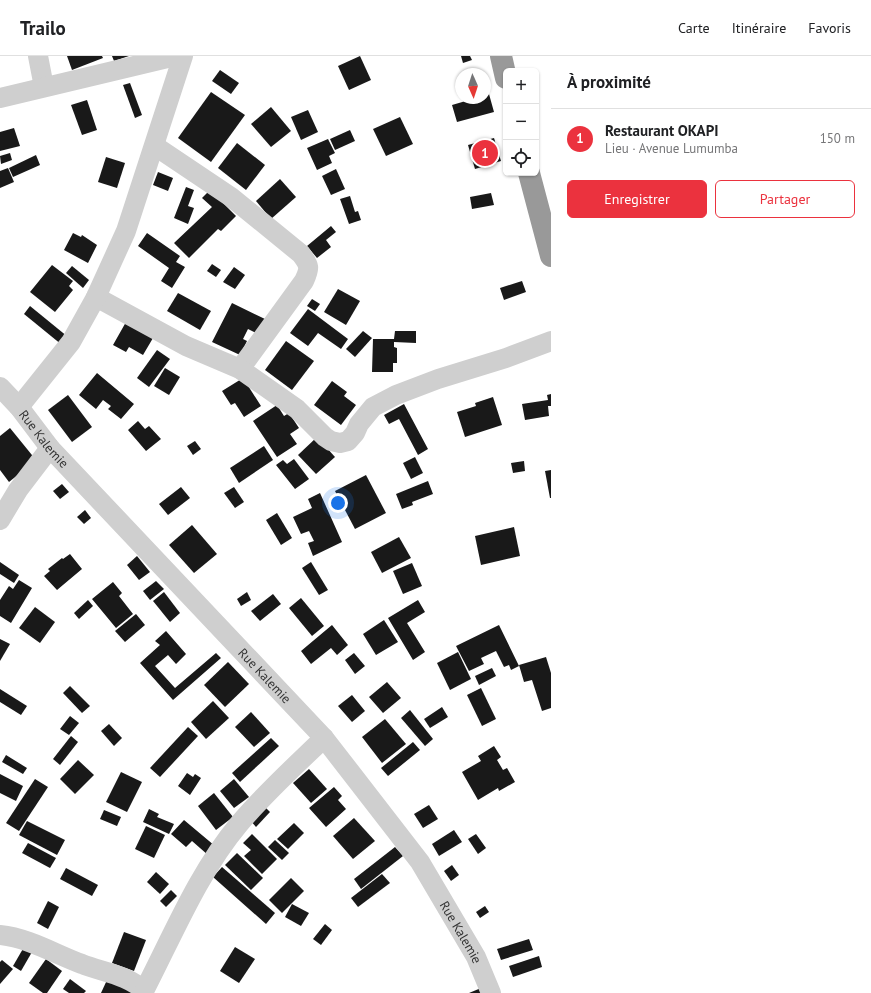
<!DOCTYPE html>
<html lang="fr">
<meta charset="utf-8">
<style>
body{margin:0;font-family:"PT Sans",sans-serif;background:#f6f6f6;color:#202124}
.controls{position:absolute;right:12px;top:12px;display:grid;overflow:hidden;border-radius:6px;box-shadow:0 1px 3px #0004}
.controls button{width:36px;height:36px;display:grid;place-items:center;padding:0;border:0;border-bottom:1px solid #e0e0e0;background:#fff;color:#202124;font:20px sans-serif}
.compass{position:absolute;left:455px;top:12px;width:36px;height:36px;border-radius:50%;background:#fff;box-shadow:0 1px 3px #0004;rotate:177deg}
.you{position:absolute;left:338px;top:447px;width:14px;height:14px;margin:-10px;border:3px solid #fff;border-radius:50%;background:#1a73e8;box-shadow:0 0 0 6px #1a73e833}
.badge{display:grid;place-items:center;width:26px;height:26px;border-radius:50%;background:#eb323e;color:#fff;font-size:13px;font-weight:700}
.pin{position:absolute;translate:-50% -50%;border:2px solid #fff;box-shadow:0 1px 4px #0006}
.list{margin:0;padding:0;list-style:none}
h2{display:flex;justify-content:space-between;align-items:center;height:52px;margin:0;padding:0 16px;font-size:17px}
h2 small{font-size:13px;font-weight:400;color:#757577}
.list li{display:grid;grid-template-columns:26px 1fr auto;gap:12px;align-items:center;box-sizing:border-box;height:60px;padding:0 16px;border-top:1px solid #e0e0e0}
.list b{display:block;font-size:15px;white-space:nowrap}
.list p{margin:0;font-size:13px;white-space:nowrap;color:#757577}
.list em{font-size:13px;font-style:normal;color:#757577}
.actions{display:flex;gap:8px;padding:12px 16px}
.actions a{flex:1;padding:9px 0;border:1px solid #eb323e;border-radius:6px;text-align:center;font-size:14px;color:#eb323e}
.actions .main{background:#eb323e;color:#fff}
.icon{flex:none;width:22px;height:22px;fill:none;stroke:currentColor;stroke-width:2;stroke-linecap:round;stroke-linejoin:round}
.map{position:relative;flex:none;width:551px;height:937px;overflow:hidden}
header{display:flex;align-items:center;gap:24px;box-sizing:border-box;height:56px;padding:0 20px;background:#fff;border-bottom:1px solid #e0e0e0}
header strong{font-size:19px}
nav{display:flex;gap:22px;margin-inline-start:auto;font-size:14px}
main{display:flex}
aside{flex:1;background:#fff}
.map>svg:first-child{display:block}
.building{fill:#191919}
.lines{fill:none;stroke-linecap:round;stroke-linejoin:round}
.minor{stroke:#cfcfcf;stroke-width:20}
.highway{stroke:#999;stroke-width:22}
.labels{text-anchor:middle;dominant-baseline:central;stroke-width:4;stroke-linejoin:round;paint-order:stroke}
.street-label{font-size:13px;fill:#323232;stroke:#fff}
</style>
<header>
<strong>Trailo</strong>
<nav><a>Carte</a><a>Itinéraire</a><a>Favoris</a></nav>
</header>
<main>
<div class="map">
<svg width="551" height="937" viewBox="0 0 551 937">
<rect width="100%" height="100%" fill="#fff"/>
<g class="building">
<polygon points="67,0 102,0 103,2 72,14"/>
<polygon points="112,0 129,0 114,5"/>
<polygon points="360,0 371,24 349,34 338,10"/>
<polygon points="461,0 470,0 472,4 463,7"/>
<polygon points="220,14 239,27 231,38 212,25"/>
<polygon points="130,27 142,59 135,62 123,29"/>
<polygon points="211,36 245,59 211,106 178,82"/>
<polygon points="489,38 494,56 457,66 452,49 476,42 485,42 485,39"/>
<polygon points="87,44 97,74 82,79 71,49"/>
<polygon points="271,51 291,75 271,91 251,68"/>
<polygon points="308,54 318,76 301,84 291,61"/>
<polygon points="400,61 413,88 386,100 373,73"/>
<polygon points="14,72 20,90 0,95 0,76"/>
<polygon points="350,74 355,85 335,94 330,83"/>
<polygon points="494,82 501,105 475,113 468,89"/>
<polygon points="328,83 335,97 329,100 332,107 317,114 307,92"/>
<polygon points="237,87 265,109 246,134 218,112"/>
<polygon points="10,97 12,104 1,108 0,100"/>
<polygon points="36,99 40,109 13,121 9,112"/>
<polygon points="106,101 125,107 117,132 98,126"/>
<polygon points="8,112 14,126 0,132 0,115"/>
<polygon points="336,113 345,133 331,139 322,120"/>
<polygon points="158,116 173,122 168,135 153,129"/>
<polygon points="280,123 296,141 271,163 256,145"/>
<polygon points="186,131 194,134 188,150 194,152 188,168 174,162"/>
<polygon points="210,134 236,160 221,175 218,173 189,202 174,187 212,151 202,142"/>
<polygon points="491,137 494,149 472,153 470,141"/>
<polygon points="350,140 355,156 358,155 361,164 349,168 340,143"/>
<polygon points="331,170 336,176 326,184 331,191 317,202 307,190"/>
<polygon points="73,177 81,181 82,179 97,189 88,207 64,194"/>
<polygon points="147,177 180,200 176,206 185,211 172,232 161,225 169,212 138,190"/>
<polygon points="212,208 221,214 216,221 207,215"/>
<polygon points="52,209 73,225 69,230 73,234 55,256 30,236"/>
<polygon points="72,210 89,224 83,232 66,217"/>
<polygon points="234,211 245,219 235,233 223,226"/>
<polygon points="522,225 526,236 504,244 500,232"/>
<polygon points="338,233 360,245 346,269 324,256"/>
<polygon points="178,237 211,255 200,274 167,255"/>
<polygon points="312,243 320,248 315,255 307,250"/>
<polygon points="232,247 265,263 258,278 248,273 243,283 247,285 240,299 212,286"/>
<polygon points="30,250 68,281 62,289 24,258"/>
<polygon points="308,253 348,283 341,293 318,277 308,290 290,277"/>
<polygon points="126,266 153,282 143,299 129,291 126,296 113,289"/>
<polygon points="363,275 372,282 355,301 346,293"/>
<polygon points="395,275 416,275 416,287 394,286 394,291 397,292 397,307 393,307 393,316 372,316 373,283 394,283"/>
<polygon points="286,285 314,305 292,334 265,314"/>
<polygon points="157,294 170,303 149,331 137,322"/>
<polygon points="165,312 180,321 169,339 154,330"/>
<polygon points="97,317 134,348 121,363 108,353 111,350 103,344 96,353 79,339"/>
<polygon points="243,322 261,350 244,361 235,347 231,349 222,335"/>
<polygon points="332,325 347,336 344,340 356,349 341,369 314,349"/>
<polygon points="551,338 551,350 548,350 549,360 525,364 522,348 548,344 547,339"/>
<polygon points="68,339 92,371 72,386 48,354"/>
<polygon points="493,341 502,369 465,381 457,356 476,350 475,347"/>
<polygon points="404,348 428,393 418,399 399,363 389,368 384,359"/>
<polygon points="277,349 284,360 289,357 299,372 290,378 297,388 277,401 253,365"/>
<polygon points="138,365 145,373 149,370 161,383 146,395 128,374"/>
<polygon points="10,372 36,404 9,426 0,414 0,380"/>
<polygon points="317,381 335,401 316,418 298,399"/>
<polygon points="195,385 201,393 193,399 187,390"/>
<polygon points="264,390 273,404 239,427 230,412"/>
<polygon points="415,401 423,417 411,423 403,407"/>
<polygon points="294,403 309,423 295,433 276,409 283,404 287,408"/>
<polygon points="524,405 525,415 513,417 511,407"/>
<polygon points="551,414 551,442 550,442 545,415"/>
<polygon points="366,419 386,457 355,473 335,435"/>
<polygon points="428,425 433,438 412,446 413,449 402,453 396,438"/>
<polygon points="62,428 69,436 60,443 53,435"/>
<polygon points="181,431 190,442 168,459 159,448"/>
<polygon points="234,431 244,446 235,452 224,437"/>
<polygon points="320,437 342,486 313,500 308,487 314,485 309,475 301,478 293,461 312,452 308,443"/>
<polygon points="85,454 91,462 84,468 77,461"/>
<polygon points="277,457 292,482 281,489 266,464"/>
<polygon points="192,469 217,498 194,517 169,489"/>
<polygon points="514,471 520,500 481,509 475,480"/>
<polygon points="399,481 411,502 382,517 371,496"/>
<polygon points="70,498 82,513 57,534 44,520 50,515 48,513 62,502 63,503"/>
<polygon points="137,500 150,516 139,524 127,509"/>
<polygon points="0,506 19,519 14,527 0,518"/>
<polygon points="311,506 328,534 319,539 302,512"/>
<polygon points="412,507 422,530 403,538 393,515"/>
<polygon points="19,524 32,532 11,567 0,560 0,544 9,530 13,533"/>
<polygon points="156,525 164,533 150,544 143,535"/>
<polygon points="113,526 122,537 119,540 133,558 116,572 92,543"/>
<polygon points="164,536 180,557 170,566 153,545"/>
<polygon points="247,536 251,544 241,550 237,543"/>
<polygon points="273,538 281,548 260,565 251,555"/>
<polygon points="301,542 324,570 312,580 289,552"/>
<polygon points="88,544 93,550 79,563 74,557"/>
<polygon points="418,544 425,556 407,567 425,596 413,604 388,562"/>
<polygon points="35,551 55,566 40,587 19,572"/>
<polygon points="136,558 145,569 125,586 115,575"/>
<polygon points="384,564 398,586 376,599 363,578"/>
<polygon points="332,569 348,589 337,599 331,592 311,608 301,595"/>
<polygon points="499,569 519,610 511,614 509,609 504,611 496,595 481,602 484,608 469,615 456,590"/>
<polygon points="166,575 186,598 176,608 168,599 155,610 175,632 216,597 221,602 173,644 140,607 160,589 155,585"/>
<polygon points="0,583 10,588 0,605"/>
<polygon points="458,596 471,623 450,634 437,607"/>
<polygon points="354,597 365,610 355,618 345,604"/>
<polygon points="546,601 551,617 551,652 542,655 532,624 524,626 519,609"/>
<polygon points="228,606 249,628 225,651 204,629"/>
<polygon points="492,612 496,620 479,629 475,620"/>
<polygon points="387,626 401,642 383,657 369,641"/>
<polygon points="70,630 90,650 82,657 63,637"/>
<polygon points="481,632 496,663 482,670 467,639"/>
<polygon points="0,633 27,650 21,659 0,646"/>
<polygon points="352,639 365,655 352,666 338,650"/>
<polygon points="213,645 229,662 206,683 191,666"/>
<polygon points="442,651 448,661 430,672 424,663"/>
<polygon points="410,654 433,683 425,690 401,662"/>
<polygon points="251,656 270,677 254,691 235,671"/>
<polygon points="70,660 79,667 69,679 60,673"/>
<polygon points="385,663 406,688 382,707 362,681"/>
<polygon points="109,668 122,682 114,690 101,675"/>
<polygon points="188,671 198,680 160,721 150,712"/>
<polygon points="71,680 78,686 60,709 53,703"/>
<polygon points="271,682 279,690 240,726 232,717"/>
<polygon points="413,686 420,694 388,720 381,712"/>
<polygon points="494,690 501,701 497,704 503,714 507,712 515,726 499,735 498,732 478,744 462,716 481,705 478,700"/>
<polygon points="6,699 27,712 23,718 2,706"/>
<polygon points="78,704 94,719 75,738 60,723"/>
<polygon points="309,713 327,733 311,747 293,727"/>
<polygon points="121,716 142,726 127,756 106,746"/>
<polygon points="187,717 193,721 195,718 201,722 190,739 178,730"/>
<polygon points="0,718 23,730 16,745 0,737"/>
<polygon points="35,723 48,731 19,775 6,767"/>
<polygon points="234,723 249,741 234,752 220,735"/>
<polygon points="334,731 342,740 338,744 346,753 326,771 309,752"/>
<polygon points="214,737 233,761 216,774 198,750"/>
<polygon points="429,749 438,763 423,772 414,758"/>
<polygon points="264,750 270,756 256,771 250,764"/>
<polygon points="149,753 159,758 157,761 174,768 169,778 143,766"/>
<polygon points="104,754 121,761 117,770 100,763"/>
<polygon points="354,762 375,785 353,803 333,780"/>
<polygon points="184,764 215,790 208,799 192,785 186,791 171,778"/>
<polygon points="27,765 65,784 57,799 19,779"/>
<polygon points="294,767 304,777 288,793 277,783"/>
<polygon points="146,770 165,779 154,802 135,793"/>
<polygon points="454,774 462,786 439,800 432,788"/>
<polygon points="252,778 277,803 262,818 244,800 251,794 243,787"/>
<polygon points="476,778 486,792 478,798 468,783"/>
<polygon points="275,784 289,797 282,804 268,791"/>
<polygon points="28,787 56,802 50,812 22,797"/>
<polygon points="395,791 403,800 361,833 354,823"/>
<polygon points="237,797 263,822 251,834 225,809"/>
<polygon points="452,809 459,819 451,825 444,815"/>
<polygon points="222,811 275,857 266,868 213,821"/>
<polygon points="66,812 98,829 92,840 60,823"/>
<polygon points="156,816 169,828 160,838 147,826"/>
<polygon points="382,818 390,827 358,851 351,842"/>
<polygon points="291,822 304,835 282,857 269,844"/>
<polygon points="171,834 177,840 166,851 160,845"/>
<polygon points="48,845 59,851 48,873 37,867"/>
<polygon points="292,848 309,857 301,870 285,861"/>
<polygon points="485,850 489,856 480,862 476,856"/>
<polygon points="325,868 332,874 321,889 313,883"/>
<polygon points="124,876 146,884 134,915 112,907"/>
<polygon points="529,883 533,894 501,904 497,893"/>
<polygon points="24,891 32,896 21,915 13,910"/>
<polygon points="235,891 255,903 239,927 220,915"/>
<polygon points="539,900 542,911 513,921 509,910"/>
<polygon points="46,903 62,915 47,937 43,937 29,927"/>
<polygon points="2,904 13,913 0,928 0,906"/>
<polygon points="70,923 86,935 84,937 69,937 63,933"/>
<polygon points="107,924 134,937 101,937"/>
<polygon points="481,932 482,937 469,937"/>
</g>
<g class="lines">
<g class="minor">
<polyline points="38,0 44,31"/>
<polyline points="0,42 176,0"/>
<path d="M155,90L231,141L301,198C310,210 310,212 304,225L240,313"/>
<polyline points="96,241 186,290 240,313 297,353 325,381 331,385 340,387 348,385 355,377 359,368 373,351 396,339 438,323 506,302 551,285"/>
<path id="s1" d="M0,331L19,351L50,392L324,682L420,806L476,901L491,937"/>
<polyline points="19,351 71,286 96,241 126,175 183,0"/>
<polyline points="0,464 18,434 50,392"/>
<path d="M0,879C29,882 55,898 82,908C102,916 129,919 144,935V937"/>
<path d="M144,935C173,879 198,817 239,768C265,737 295,710 324,682"/>
</g>
<g class="highway">
<polyline points="501,0 506,22"/>
<polyline points="529,117 551,200"/>
</g>
</g>
<g class="labels">
<g class="street-label">
<text stroke="none"><textPath href="#s1" startOffset="68">Rue Kalemie</textPath></text>
<text stroke="none"><textPath href="#s1" startOffset="392">Rue Kalemie</textPath></text>
<text stroke="none"><textPath href="#s1" startOffset="716">Rue Kalemie</textPath></text>
</g>
</g>
</svg>
<div class="controls">
<button>+</button>
<button>−</button>
<button><svg class="icon" aria-label="locate" viewBox="0 0 24 24"><circle cx="12" cy="12" r="6"/><path d="M12 2v4M12 18v4M2 12h4M18 12h4"/></svg></button>
</div>
<svg class="compass" viewBox="-18 -18 36 36"><path d="M0-13l5 13h-10z" fill="#e53935"/><path d="M0 13l5-13h-10z" fill="#757577"/></svg>
<div class="you"></div>
<div class="pin badge" style="left:485px;top:97px">1</div>
</div>
<aside>
<h2>À proximité<small></small></h2>
<ul class="list">
<li><span class="badge">1</span><div><b>Restaurant OKAPI</b><p>Lieu · Avenue Lumumba</p></div><em>150 m</em></li>
</ul>
<div class="actions"><a class="main">Enregistrer</a><a>Partager</a></div>
</aside>
</main>
